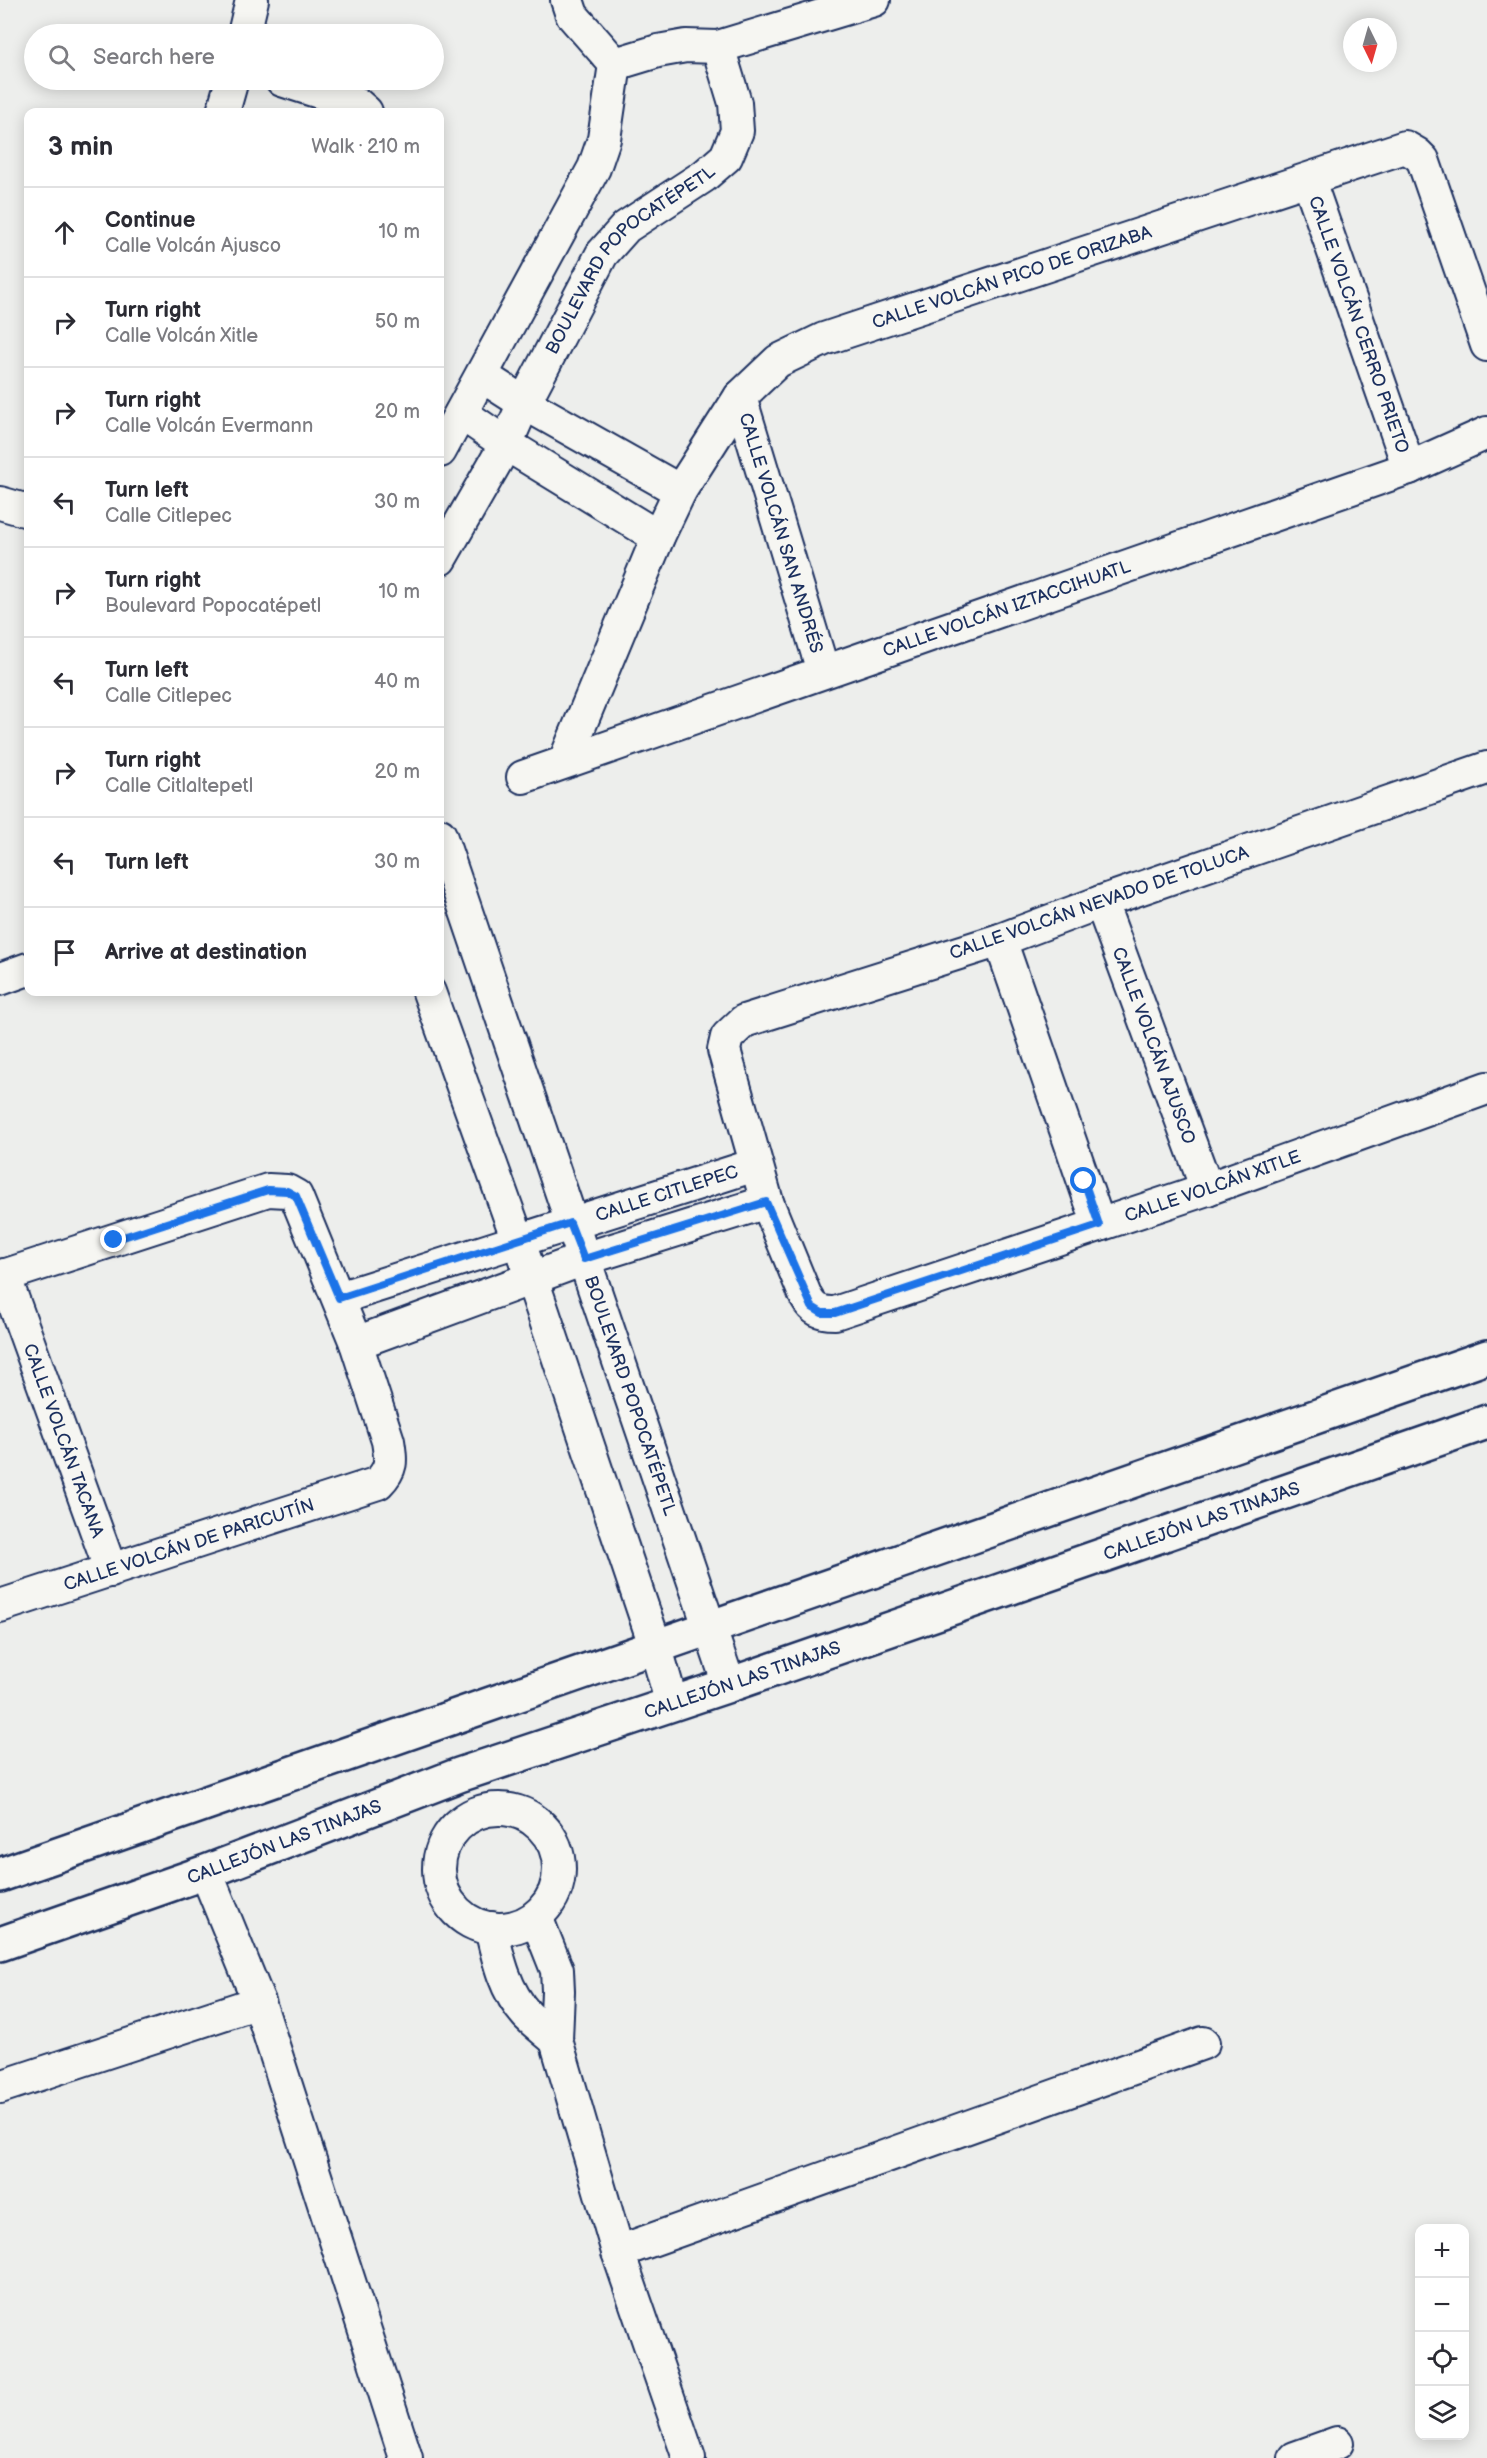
<!DOCTYPE html>
<meta charset="utf-8">
<style>
body{margin:0;font-family:"Balsamiq Sans",sans-serif;background:#f2f2f3;color:#2b2b33}
.controls{position:absolute;right:18px;bottom:18px;display:grid;overflow:hidden;border-radius:12px;box-shadow:0 3px 15px #0003}
.controls button{width:54px;height:54px;display:grid;place-items:center;padding:0;border:0;border-bottom:2px solid #e1e1e2;background:#fff;color:#2b2b33;font:30px sans-serif}
.compass{position:absolute;left:1343px;top:18px;width:54px;height:54px;border-radius:50%;background:#fff;box-shadow:0 3px 15px #0003;rotate:175deg}
.stop{position:absolute;width:18px;height:18px;margin:-14px;border:4px solid #1a73e8;border-radius:50%;background:#fff}
.stop.end{background:#1a73e8;border-color:#fff;box-shadow:0 2px 6px #0008}
.list{margin:0;padding:0;list-style:none}
h2{display:flex;justify-content:space-between;align-items:center;height:78px;margin:0;padding:0 24px;font-size:26px}
h2 small{font-size:20px;font-weight:400;color:#7c7c81}
.list li{display:grid;grid-template-columns:39px 1fr auto;gap:18px;align-items:center;box-sizing:border-box;height:90px;padding:0 24px;border-top:2px solid #e1e1e2}
.list b{display:block;font-size:22px;white-space:nowrap}
.list p{margin:0;font-size:20px;white-space:nowrap;color:#7c7c81}
.list em{font-size:20px;font-style:normal;color:#7c7c81}
.icon{flex:none;width:33px;height:33px;fill:none;stroke:currentColor;stroke-width:2;stroke-linecap:round;stroke-linejoin:round}
.map{position:relative;flex:none;width:1487px;height:2458px;overflow:hidden}
.search{position:absolute;background:#fff;box-shadow:0 3px 15px #0003;left:24px;top:24px;width:420px;height:66px;display:flex;align-items:center;gap:15px;box-sizing:border-box;padding:0 21px;border-radius:33px;color:#7c7c81;font-size:22px}
.panel{position:absolute;background:#fff;box-shadow:0 3px 15px #0003;left:24px;top:108px;width:420px;height:888px;border-radius:12px}
.map>svg:first-child{display:block}
.lines{fill:none;stroke-linecap:round;stroke-linejoin:round}
.minor-casing{stroke:#1b2f5e;stroke-width:36}
.secondary-casing{stroke:#1b2f5e;stroke-width:38}
.minor{stroke:#f6f6f2;stroke-width:32}
.secondary{stroke:#f6f6f2;stroke-width:33}
.route{stroke:#1a73e8;stroke-width:8}
.labels{text-anchor:middle;dominant-baseline:central;stroke-width:4.5;stroke-linejoin:round;paint-order:stroke}
.street-label{font-size:18px;fill:#1b2f5e;stroke:#f6f6f2}
</style>
<div class="map">
<svg width="1487" height="2458" viewBox="0 0 1487 2458">
<rect width="100%" height="100%" fill="#edeeec"/>
<filter id="ink" filterUnits="userSpaceOnUse"><feTurbulence type="fractalNoise" baseFrequency=".0167" numOctaves="2"/><feDisplacementMap in="SourceGraphic" scale="12" xChannelSelector="R" yChannelSelector="G"/><feConvolveMatrix kernelMatrix="1 2 1 2 8 2 1 2 1" color-interpolation-filters="sRGB"/></filter>
<g filter="url(#ink)">
<g class="lines">
<g class="minor-casing">
<g id="minor">
<polyline points="567,0 572,15 615,64"/>
<polyline points="244,34 252,0"/>
<polyline points="615,64 658,51 686,46 718,47 874,0"/>
<polyline points="282,80 357,104 366,112"/>
<polyline points="223,112 232,80"/>
<path id="s1" d="M1309,181L1409,468"/>
<polyline points="482,376 524,403 680,491"/>
<path id="s2" d="M740,397L823,671"/>
<polyline points="461,413 506,444 658,537"/>
<polyline points="440,451 594,168 604,139 615,64"/>
<polyline points="0,503 28,511"/>
<path id="s3" d="M440,559L506,444L524,403L602,254L626,227L704,176L726,157L737,131L735,103L718,47"/>
<path id="s4" d="M565,761L658,537L680,491L740,397L778,361L824,339L1405,147L1417,154L1423,160L1487,345"/>
<path id="s5" d="M1487,768L1101,902L1000,940L744,1021L727,1037L724,1050L767,1202L806,1297C813,1310 820,1313 835,1313L1207,1189L1487,1088"/>
<path id="s6" d="M523,777L1409,468L1487,433"/>
<path id="s7" d="M440,835L729,1685"/>
<path id="s8" d="M1101,902L1207,1189"/>
<polyline points="1000,940 1099,1225"/>
<polyline points="0,979 28,969"/>
<polyline points="429,992 532,1279 655,1645 672,1704"/>
<path id="s9" d="M4,1275L111,1571"/>
<path d="M0,1277L268,1190L287,1191L296,1196L356,1343L388,1441C391,1460 393,1468 378,1483L0,1606"/>
<path id="s10" d="M339,1298L755,1165"/>
<polyline points="356,1343 584,1259 767,1202"/>
<circle cx="499" cy="1869" r="60"/>
<polyline points="206,1872 259,2002 406,2458"/>
<polyline points="536,1917 557,1970 558,1991 556,2040 618,2252 689,2458"/>
<path d="M491,1928C498,1959 505,1991 527,2015C536,2024 547,2032 556,2040"/>
<polyline points="0,2087 259,2002"/>
<polyline points="618,2252 1203,2043"/>
<polyline points="1295,2458 1337,2443"/>
</g>
</g>
<g class="secondary-casing">
<g id="secondary">
<polyline points="0,1875 1487,1357"/>
<path id="s11" d="M0,1944L206,1872L459,1775L729,1685L1487,1422"/>
</g>
</g>
<use href="#minor" class="minor"/>
<use href="#secondary" class="secondary"/>
</g>
</g>
<g class="lines" filter="url(#ink)">
<polyline class="route" points="114,1240 268,1190 287,1191 296,1196 339,1298 570,1223 584,1259 766,1202 812,1307 822,1313 835,1313 1099,1225 1084,1181"/>
</g>
<g class="labels">
<g class="street-label">
<text stroke="none"><textPath href="#s3" startOffset="360">BOULEVARD POPOCATÉPETL</textPath></text>
<text stroke="none"><textPath href="#s4" startOffset="706">CALLE VOLCÁN PICO DE ORIZABA</textPath></text>
<text stroke="none"><textPath href="#s1" startOffset="152">CALLE VOLCÁN CERRO PRIETO</textPath></text>
<text stroke="none"><textPath href="#s2" startOffset="142">CALLE VOLCÁN SAN ANDRÉS</textPath></text>
<text stroke="none"><textPath href="#s6" startOffset="512">CALLE VOLCÁN IZTACCIHUATL</textPath></text>
<text transform="translate(1099 903) rotate(-19)">CALLE VOLCÁN NEVADO DE TOLUCA</text>
<text stroke="none"><textPath href="#s8" startOffset="153">CALLE VOLCÁN AJUSCO</textPath></text>
<text stroke="none"><textPath href="#s5" startOffset="1516">CALLE VOLCÁN XITLE</textPath></text>
<text stroke="none"><textPath href="#s10" startOffset="344">CALLE CITLEPEC</textPath></text>
<text stroke="none"><textPath href="#s7" startOffset="592">BOULEVARD POPOCATÉPETL</textPath></text>
<text stroke="none"><textPath href="#s9" startOffset="176">CALLE VOLCÁN TACANA</textPath></text>
<text stroke="none"><textPath href="#s11" startOffset="1274">CALLEJÓN LAS TINAJAS</textPath></text>
<text transform="translate(189 1545) rotate(-18)">CALLE VOLCÁN DE PARICUTÍN</text>
<text stroke="none"><textPath href="#s11" startOffset="788">CALLEJÓN LAS TINAJAS</textPath></text>
<text stroke="none"><textPath href="#s11" startOffset="302">CALLEJÓN LAS TINAJAS</textPath></text>
</g>
</g>
</svg>
<div class="controls">
<button>+</button>
<button>−</button>
<button><svg class="icon" aria-label="locate" viewBox="0 0 24 24"><circle cx="12" cy="12" r="6"/><path d="M12 2v4M12 18v4M2 12h4M18 12h4"/></svg></button>
<button><svg class="icon" aria-label="layers" viewBox="0 0 24 24"><path d="M12 4l9 5-9 5-9-5zM3 14l9 5 9-5"/></svg></button>
</div>
<svg class="compass" viewBox="-18 -18 36 36"><path d="M0-13l5 13h-10z" fill="#e53935"/><path d="M0 13l5-13h-10z" fill="#7c7c81"/></svg>
<div class="stop" style="left:1084px;top:1181px"></div>
<div class="stop end" style="left:114px;top:1240px"></div>
<div class="search"><svg class="icon" aria-label="search" viewBox="0 0 24 24"><circle cx="10" cy="10" r="6"/><path d="M15 15l6 6"/></svg>Search here</div>
<section class="panel">
<h2>3 min<small>Walk · 210 m</small></h2>
<ul class="list">
<li><svg class="icon" aria-label="ahead" viewBox="0 0 24 24"><path d="M12 20V5M6 11l6-6 6 6"/></svg><div><b>Continue</b><p>Calle Volcán Ajusco</p></div><em>10 m</em></li>
<li><svg class="icon" aria-label="right" viewBox="0 0 24 24"><path d="M7 20v-9h11M14 6l5 5-5 5"/></svg><div><b>Turn right</b><p>Calle Volcán Xitle</p></div><em>50 m</em></li>
<li><svg class="icon" aria-label="right" viewBox="0 0 24 24"><path d="M7 20v-9h11M14 6l5 5-5 5"/></svg><div><b>Turn right</b><p>Calle Volcán Evermann</p></div><em>20 m</em></li>
<li><svg class="icon" aria-label="left" viewBox="0 0 24 24"><path d="M17 20v-9H6M10 6l-5 5 5 5"/></svg><div><b>Turn left</b><p>Calle Citlepec</p></div><em>30 m</em></li>
<li><svg class="icon" aria-label="right" viewBox="0 0 24 24"><path d="M7 20v-9h11M14 6l5 5-5 5"/></svg><div><b>Turn right</b><p>Boulevard Popocatépetl</p></div><em>10 m</em></li>
<li><svg class="icon" aria-label="left" viewBox="0 0 24 24"><path d="M17 20v-9H6M10 6l-5 5 5 5"/></svg><div><b>Turn left</b><p>Calle Citlepec</p></div><em>40 m</em></li>
<li><svg class="icon" aria-label="right" viewBox="0 0 24 24"><path d="M7 20v-9h11M14 6l5 5-5 5"/></svg><div><b>Turn right</b><p>Calle Citlaltepetl</p></div><em>20 m</em></li>
<li><svg class="icon" aria-label="left" viewBox="0 0 24 24"><path d="M17 20v-9H6M10 6l-5 5 5 5"/></svg><div><b>Turn left</b></div><em>30 m</em></li>
<li><svg class="icon" aria-label="arrive" viewBox="0 0 24 24"><path d="M6 21V4h12l-3 4 3 4H6"/></svg><div><b>Arrive at destination</b></div></li>
</ul>
</section>
</div>
